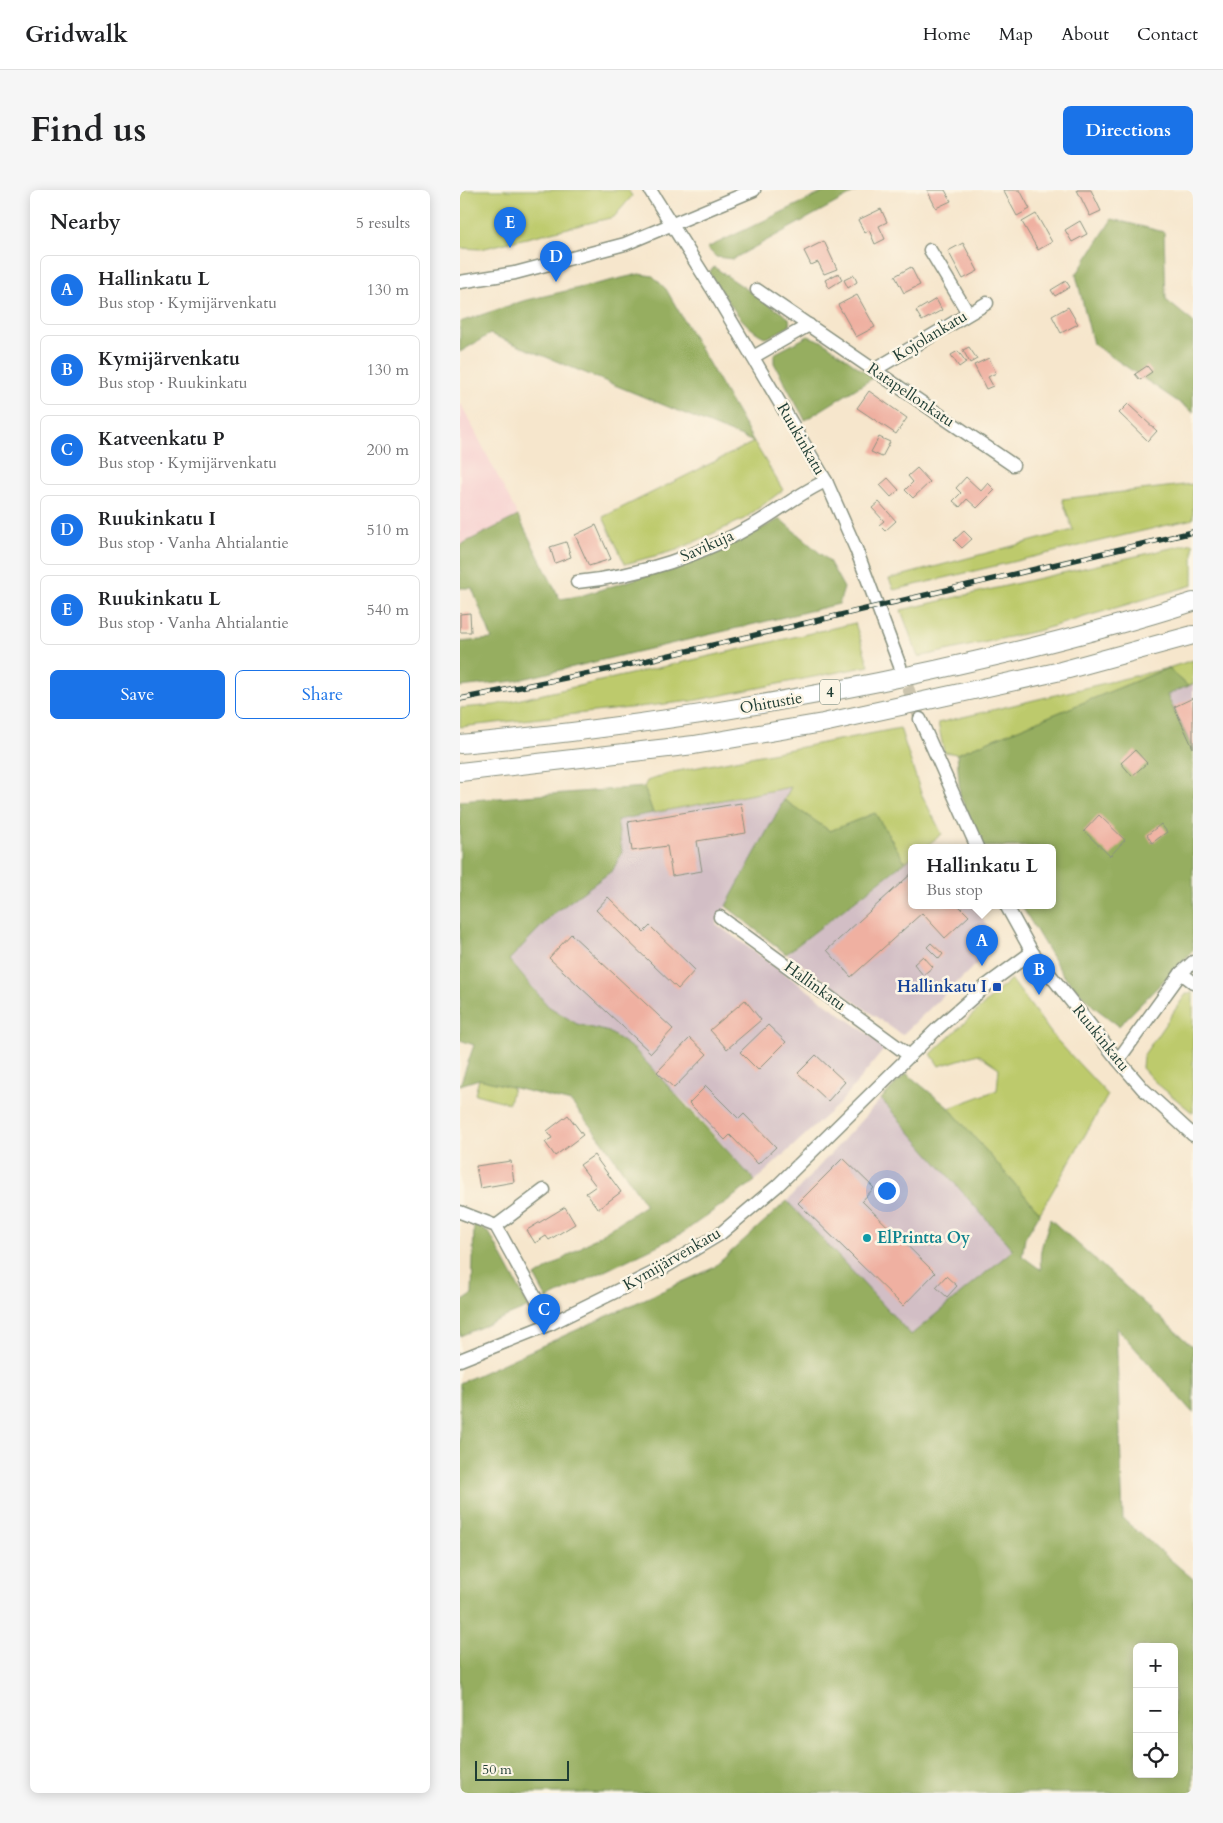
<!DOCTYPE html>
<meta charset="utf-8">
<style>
body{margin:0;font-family:Cardo,serif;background:#f6f6f6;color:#202124}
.controls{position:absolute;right:15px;bottom:15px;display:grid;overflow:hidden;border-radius:8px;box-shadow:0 2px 12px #0003}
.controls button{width:45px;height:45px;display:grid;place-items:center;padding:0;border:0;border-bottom:1px solid #e0e0e0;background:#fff;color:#202124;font:25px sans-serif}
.scale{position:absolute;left:15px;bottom:12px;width:94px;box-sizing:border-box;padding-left:5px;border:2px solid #1f3d34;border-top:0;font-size:14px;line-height:18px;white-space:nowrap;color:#1f3d34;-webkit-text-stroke:4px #fcf5e5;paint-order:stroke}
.you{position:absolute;left:426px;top:1000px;width:18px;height:18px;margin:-12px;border:4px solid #fff;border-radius:50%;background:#1a73e8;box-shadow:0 0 0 8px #1a73e833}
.badge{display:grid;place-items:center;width:32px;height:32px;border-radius:50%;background:#1a73e8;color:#fff;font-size:16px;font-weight:700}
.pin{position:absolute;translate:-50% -41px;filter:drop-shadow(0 1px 2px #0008)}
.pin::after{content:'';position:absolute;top:26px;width:18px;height:15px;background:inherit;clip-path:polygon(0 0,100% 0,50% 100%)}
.popup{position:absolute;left:448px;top:654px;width:148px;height:65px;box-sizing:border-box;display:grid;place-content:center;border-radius:8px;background:#fff;filter:drop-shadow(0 1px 4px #0005);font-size:16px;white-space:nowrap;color:#757577}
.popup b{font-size:19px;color:#202124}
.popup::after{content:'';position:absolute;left:50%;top:100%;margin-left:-10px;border:10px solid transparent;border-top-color:#fff}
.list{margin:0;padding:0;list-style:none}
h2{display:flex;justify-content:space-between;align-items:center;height:65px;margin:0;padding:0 20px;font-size:21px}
h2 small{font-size:16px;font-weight:400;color:#757577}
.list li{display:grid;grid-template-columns:32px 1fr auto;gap:15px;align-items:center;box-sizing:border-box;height:70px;margin:0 10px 10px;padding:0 10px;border:1px solid #e0e0e0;border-radius:8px}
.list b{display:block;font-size:19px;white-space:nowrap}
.list p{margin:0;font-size:16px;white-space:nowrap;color:#757577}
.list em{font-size:16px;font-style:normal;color:#757577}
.actions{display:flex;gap:10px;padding:15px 20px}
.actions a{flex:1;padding:11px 0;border:1px solid #1a73e8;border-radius:8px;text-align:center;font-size:18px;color:#1a73e8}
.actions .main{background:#1a73e8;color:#fff}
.icon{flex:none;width:28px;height:28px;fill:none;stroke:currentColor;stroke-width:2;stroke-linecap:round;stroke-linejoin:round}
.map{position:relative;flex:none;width:733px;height:1603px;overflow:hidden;border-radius:8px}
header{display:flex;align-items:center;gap:30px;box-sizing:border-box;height:70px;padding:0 25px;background:#fff;border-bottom:1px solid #e0e0e0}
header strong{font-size:24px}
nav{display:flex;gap:28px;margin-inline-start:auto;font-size:18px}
.intro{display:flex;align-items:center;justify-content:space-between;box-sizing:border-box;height:120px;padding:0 30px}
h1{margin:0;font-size:35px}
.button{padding:12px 22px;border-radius:8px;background:#1a73e8;color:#fff;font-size:18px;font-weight:700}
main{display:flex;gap:30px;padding:0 30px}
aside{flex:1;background:#fff;border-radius:8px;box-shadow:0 2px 12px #0003}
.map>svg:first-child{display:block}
.built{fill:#f7d0d0}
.industrial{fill:#d2bec5}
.green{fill:#bdca6c;stroke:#6e8450}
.forest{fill:#96ae60;stroke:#5a764a;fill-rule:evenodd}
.building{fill:#efb0a1}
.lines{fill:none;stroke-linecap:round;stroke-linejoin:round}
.minor-tunnel{stroke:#cbc4ae;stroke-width:12;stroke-dasharray:12 6;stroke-linecap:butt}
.minor-casing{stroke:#8a9280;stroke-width:15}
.highway-casing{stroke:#8a9280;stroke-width:20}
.minor{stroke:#fff;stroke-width:12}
.highway{stroke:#fff;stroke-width:18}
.rail-casing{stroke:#1f3d34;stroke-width:5.5}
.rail{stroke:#fcf5e5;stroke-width:4;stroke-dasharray:11;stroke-linecap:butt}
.transit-dot{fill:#1a4fb4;stroke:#fcf5e5;stroke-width:2}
.culture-dot{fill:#0f9aa8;stroke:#fcf5e5;stroke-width:2}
.labels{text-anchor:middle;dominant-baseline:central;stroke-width:5;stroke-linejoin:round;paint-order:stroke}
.shield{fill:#fcf5e5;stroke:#617469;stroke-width:1}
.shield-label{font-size:15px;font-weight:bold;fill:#1f3d34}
.street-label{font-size:16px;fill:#1f3d34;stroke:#fcf5e5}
.transit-label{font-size:16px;font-weight:bold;fill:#164399;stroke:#fcf5e5;text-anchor:end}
.culture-label{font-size:16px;font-weight:bold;fill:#0d838f;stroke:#fcf5e5;text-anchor:start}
</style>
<header>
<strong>Gridwalk</strong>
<nav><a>Home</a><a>Map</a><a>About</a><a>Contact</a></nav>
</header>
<div class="intro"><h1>Find us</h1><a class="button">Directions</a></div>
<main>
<aside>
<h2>Nearby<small>5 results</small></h2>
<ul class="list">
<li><span class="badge">A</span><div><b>Hallinkatu L</b><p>Bus stop · Kymijärvenkatu</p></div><em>130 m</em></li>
<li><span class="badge">B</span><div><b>Kymijärvenkatu</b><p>Bus stop · Ruukinkatu</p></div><em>130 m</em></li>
<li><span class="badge">C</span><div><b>Katveenkatu P</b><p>Bus stop · Kymijärvenkatu</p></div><em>200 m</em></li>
<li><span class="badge">D</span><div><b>Ruukinkatu I</b><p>Bus stop · Vanha Ahtialantie</p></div><em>510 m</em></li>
<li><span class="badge">E</span><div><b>Ruukinkatu L</b><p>Bus stop · Vanha Ahtialantie</p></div><em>540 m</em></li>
</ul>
<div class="actions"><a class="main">Save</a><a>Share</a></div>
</aside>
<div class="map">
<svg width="733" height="1603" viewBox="0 0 733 1603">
<rect width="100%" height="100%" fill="#fcf5e5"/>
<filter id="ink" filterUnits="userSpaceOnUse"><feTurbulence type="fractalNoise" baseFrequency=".02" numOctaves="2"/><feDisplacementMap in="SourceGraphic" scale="10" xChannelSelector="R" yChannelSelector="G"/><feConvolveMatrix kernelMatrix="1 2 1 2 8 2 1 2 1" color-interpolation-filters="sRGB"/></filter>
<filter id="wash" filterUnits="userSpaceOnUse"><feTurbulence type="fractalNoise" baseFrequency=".0096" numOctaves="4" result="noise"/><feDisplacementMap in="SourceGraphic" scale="20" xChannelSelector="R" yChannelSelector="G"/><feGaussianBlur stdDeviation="1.12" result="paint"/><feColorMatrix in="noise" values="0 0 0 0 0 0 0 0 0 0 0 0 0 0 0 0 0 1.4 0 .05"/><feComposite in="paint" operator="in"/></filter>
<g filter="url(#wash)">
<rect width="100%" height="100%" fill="#f6e6cc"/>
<polygon class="built" points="0,212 58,326 0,355"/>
<g class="industrial">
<polygon points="733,494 733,560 707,505"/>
<polygon points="332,597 256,734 426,857 380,913 295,991 228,915 149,842 117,834 88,816 49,769 93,724 153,680 162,662 157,630"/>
<polygon points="452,667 452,715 516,715 536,755 442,845 327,764"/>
<polygon points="421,909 553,1060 451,1146 327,1011"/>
</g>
<g class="green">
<polygon points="0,0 168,0 172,6 154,27 21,59 0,58"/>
<polygon points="294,252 323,300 284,329 217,360 165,374 143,327"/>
<polygon points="733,294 733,329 434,400 429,389 613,340 602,309"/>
<polygon points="733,353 733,395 577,441 458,467 441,420"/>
<polygon points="395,433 409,476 232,511 0,537 0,518 35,515"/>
<polygon points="733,470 733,494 728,496 708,478 497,564 484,562 478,533 708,478"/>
<polygon points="440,538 461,603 482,644 465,657 452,657 452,667 445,672 415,623 370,641 324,610 331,597 193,623 184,597 187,591 213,582"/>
<polygon points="551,789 594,847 648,905 580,1023 489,918 537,900 539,878 518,864 479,876 471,864"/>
<polygon points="732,803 733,803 733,923 695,892 682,878 683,866 726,804"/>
<polygon points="19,889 53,897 49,913 15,904"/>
</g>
<g class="forest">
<polygon points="368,0 399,0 273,69 256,67 247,58"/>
<polygon points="652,29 704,42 706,110 733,132 733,222 633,154 616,85"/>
<path d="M254,77L329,128L330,136L307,148C281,138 265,105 249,83Z"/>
<polygon points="179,84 193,86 206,99 294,252 30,144 0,162 0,132 63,111"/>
<polygon points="348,146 364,152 413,188 345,230 314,173 314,164"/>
<polygon points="58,326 100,409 120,406 246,367 320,329 369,371 384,398 379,414 54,491 0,497 0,452 32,449 12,398 0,398 0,355"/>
<polygon points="708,478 728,496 707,505 733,560 733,761 659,836 634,817 603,785 561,715 592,715 592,657 524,657 500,606 497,564"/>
<polygon points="184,597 193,623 157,630 162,662 153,680 93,724 49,770 88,816 117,834 149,842 175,860 295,991 221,1044 87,1109 75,1087 186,1015 143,952 111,912 19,889 0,895 14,855 0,850 0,611"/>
<polygon points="324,610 370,641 415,623 445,672 326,764 266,716"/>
<path d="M446,883L489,918L580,1023L565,1048L562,1066L581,1080C578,1058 585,1049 590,1029L733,1157V1223L656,1137L663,1329L733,1389V1603H0V1193L253,1078L327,1011L451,1145L553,1060L421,909ZM677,1457H714V1584H677Z"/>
<polygon points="14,1033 30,1044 69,1117 0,1146 0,1113 12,1105"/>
</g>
<g id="blocks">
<g class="building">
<polygon points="467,0 485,0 491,11 476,18"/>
<polygon points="543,0 560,0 570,19 557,26"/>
<polygon points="617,0 631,0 641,21 630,26"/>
<polygon points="421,19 427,32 419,36 425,49 415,54 409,40 405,43 398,30"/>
<polygon points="576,24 592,52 578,60 562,32"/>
<polygon points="620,31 627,44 612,52 605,40"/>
<polygon points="364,51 377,79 364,84 358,72 351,75 344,61"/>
<polygon points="503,53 518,81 503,89 488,61"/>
<polygon points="451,77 460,95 444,103 435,86"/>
<polygon points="379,83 382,90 369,98 365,90"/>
<polygon points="394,85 397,92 388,98 384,90"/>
<polygon points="606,91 610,97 595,106 591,100"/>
<polygon points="397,105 415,137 396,147 378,115"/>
<polygon points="476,109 482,120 462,131 456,121"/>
<polygon points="608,117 618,134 601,143 592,126"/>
<polygon points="509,157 517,169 510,173 503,160"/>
<polygon points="498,161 506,172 499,177 491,165"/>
<polygon points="529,168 536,183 528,187 533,196 526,199 514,175"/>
<polygon points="687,176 692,182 680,190 675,184"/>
<polygon points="409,201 447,228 436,244 397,218"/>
<polygon points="668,214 697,241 688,251 659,223"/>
<polygon points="419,247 430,252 422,267 411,262"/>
<polygon points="457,278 470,292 453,308 445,300 453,292 448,286"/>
<polygon points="506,287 521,301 528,293 535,300 517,318 507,309 500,317 493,311 501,303 496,298"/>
<polygon points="428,288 439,300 431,307 420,295"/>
<polygon points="419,312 436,331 425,341 419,335 424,331 412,318"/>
<polygon points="136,335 151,369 129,376 115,345"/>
<polygon points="504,341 512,349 502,358 494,350"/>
<polygon points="106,352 111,367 95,373 90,357"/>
<polygon points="10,423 11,442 0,442 0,424"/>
<polygon points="733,508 733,558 714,517"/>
<polygon points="675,560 687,573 672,586 661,573"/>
<polygon points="281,613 286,643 237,651 242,681 212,686 207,656 172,661 168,632"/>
<polygon points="639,625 665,650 650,666 624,641"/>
<polygon points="701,634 707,642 692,653 687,645"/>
<polygon points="452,683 452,715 498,715 509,726 485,748 462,723 391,787 367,760"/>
<polygon points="148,707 184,742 190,736 235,780 218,799 136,720"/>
<polygon points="111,744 213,839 191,863 89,768"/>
<polygon points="471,753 483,764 479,769 467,757"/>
<polygon points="463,766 473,777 463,785 454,774"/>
<polygon points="285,810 301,830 267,859 250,840"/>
<polygon points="308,835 326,852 298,880 280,862"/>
<polygon points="230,848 247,864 214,898 197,882"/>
<polygon points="356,865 385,892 368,911 338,883"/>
<polygon points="246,896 279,929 284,924 316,957 298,974 270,945 265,950 229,913"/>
<polygon points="108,925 123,945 95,966 85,952 92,948 87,941"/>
<polygon points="134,965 161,1002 138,1019 126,1003 136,996 120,975"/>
<polygon points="383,968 414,998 402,1011 475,1083 443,1116 338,1013"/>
<polygon points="51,971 54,992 20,998 16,976"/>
<polygon points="105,1017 115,1034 89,1050 86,1046 75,1053 67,1040"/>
<polygon points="486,1086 497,1096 487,1107 476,1097"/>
</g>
</g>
</g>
<g filter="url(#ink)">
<use href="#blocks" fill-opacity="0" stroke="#8a9280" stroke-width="1"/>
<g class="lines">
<polyline class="minor-tunnel" points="441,480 460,529"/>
<g class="minor-casing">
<g id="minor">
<polyline points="190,0 253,100 366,291 396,359 440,476"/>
<polyline points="470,60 508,123"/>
<polyline points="0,92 55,83 165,54 294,0"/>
<polyline points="297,100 553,275"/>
<polyline points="293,167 349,135"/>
<polyline points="414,180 527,113"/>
<path d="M117,392C179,386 243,365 297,333C321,319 341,302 366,291"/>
<polyline points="460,529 517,657"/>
<polyline points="546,715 572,762 658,870 683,899 733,945"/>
<polyline points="260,727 450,866"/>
<polyline points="721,783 733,792"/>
<polyline points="658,870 721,783 733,772"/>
<polyline points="0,1022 36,1036 90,1134"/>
<polyline points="36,1036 84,1000"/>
<polyline points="0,1170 90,1134 205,1077 260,1044 317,996 477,839 527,795 572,762"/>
</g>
</g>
<g class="highway-casing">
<g id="highway">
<path d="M0,554C181,537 360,508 536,466C602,450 668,433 733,412"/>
<polyline points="0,582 234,555 363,533 601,481 733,445"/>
</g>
</g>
<use href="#minor" class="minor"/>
<use href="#highway" class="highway"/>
<g class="rail-casing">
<polyline id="rail" points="0,509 155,478 733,342"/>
</g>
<use href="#rail" class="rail"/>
</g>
</g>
<rect class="transit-dot" x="532" y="792" width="10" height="10" rx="2.5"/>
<circle class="culture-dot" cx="407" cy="1048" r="5"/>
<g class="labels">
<rect class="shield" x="360" y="489.5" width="20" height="25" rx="4"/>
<g class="shield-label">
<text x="370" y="502">4</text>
</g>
<g class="street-label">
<text transform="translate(470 146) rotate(-31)">Kojolankatu</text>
<text transform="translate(451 205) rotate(34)">Ratapellonkatu</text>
<text transform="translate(341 249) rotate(60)">Ruukinkatu</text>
<text transform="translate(247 356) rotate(-24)">Savikuja</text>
<text transform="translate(311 513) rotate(-10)">Ohitustie</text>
<text transform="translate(355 796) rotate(36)">Hallinkatu</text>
<text transform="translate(641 848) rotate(51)">Ruukinkatu</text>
<text transform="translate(212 1069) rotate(-30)">Kymijärvenkatu</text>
</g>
<g class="transit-label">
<text x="527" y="797">Hallinkatu I</text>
</g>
<g class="culture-label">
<text x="417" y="1048">ElPrintta Oy</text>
</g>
</g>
</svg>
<div class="controls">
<button>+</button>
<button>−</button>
<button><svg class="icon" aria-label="locate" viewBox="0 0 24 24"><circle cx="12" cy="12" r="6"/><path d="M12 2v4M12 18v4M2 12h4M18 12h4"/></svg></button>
</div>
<div class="scale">50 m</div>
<div class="you"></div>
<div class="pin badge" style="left:522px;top:776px">A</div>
<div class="popup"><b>Hallinkatu L</b>Bus stop</div>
<div class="pin badge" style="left:579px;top:805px">B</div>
<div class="pin badge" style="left:84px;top:1145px">C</div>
<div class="pin badge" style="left:96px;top:92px">D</div>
<div class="pin badge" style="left:50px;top:58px">E</div>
</div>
</main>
